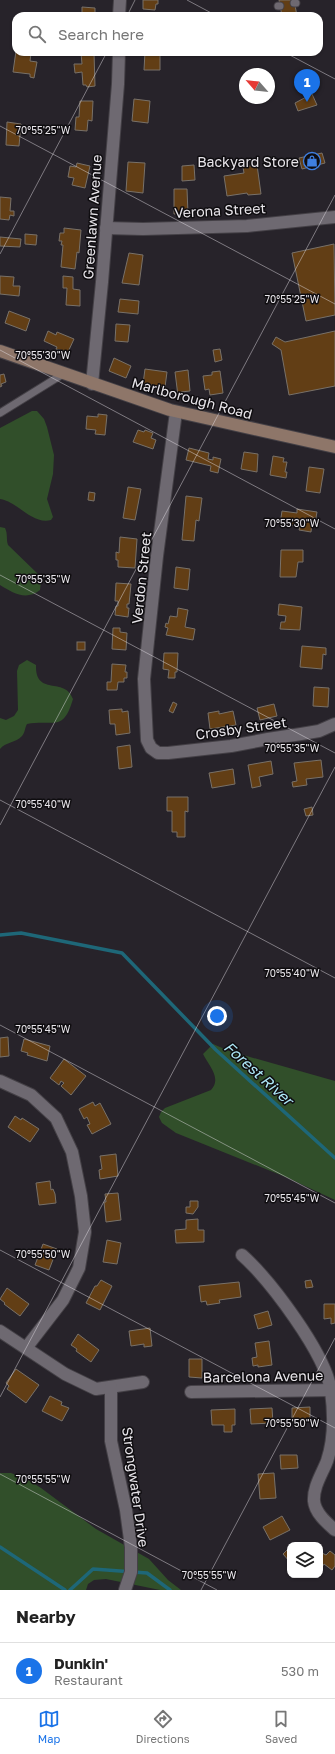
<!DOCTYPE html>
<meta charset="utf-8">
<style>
body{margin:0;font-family:"Golos Text",sans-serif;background:#f6f6f6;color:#222}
.controls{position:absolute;right:12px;bottom:12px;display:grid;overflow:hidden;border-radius:8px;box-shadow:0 1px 3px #0004}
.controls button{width:36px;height:36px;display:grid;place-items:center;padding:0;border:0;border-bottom:1px solid #e0e0e0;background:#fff;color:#222;font:20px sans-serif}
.compass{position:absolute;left:239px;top:68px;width:36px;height:36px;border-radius:50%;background:#fff;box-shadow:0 1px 3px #0004;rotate:298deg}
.you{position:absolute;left:217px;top:1016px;width:14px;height:14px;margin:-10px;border:3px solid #fff;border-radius:50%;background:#1a73e8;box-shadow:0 0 0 6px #1a73e833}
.badge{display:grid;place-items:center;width:26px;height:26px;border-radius:50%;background:#1a73e8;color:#fff;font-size:13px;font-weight:700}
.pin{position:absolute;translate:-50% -33px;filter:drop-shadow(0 1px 2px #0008)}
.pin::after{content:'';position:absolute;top:21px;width:14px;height:12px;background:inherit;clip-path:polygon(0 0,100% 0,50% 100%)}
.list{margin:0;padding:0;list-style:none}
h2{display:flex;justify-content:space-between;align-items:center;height:52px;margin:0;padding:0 16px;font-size:17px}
h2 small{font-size:13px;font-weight:400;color:#767676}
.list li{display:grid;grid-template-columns:26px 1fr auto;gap:12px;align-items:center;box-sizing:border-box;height:56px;padding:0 16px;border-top:1px solid #e0e0e0}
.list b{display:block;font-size:15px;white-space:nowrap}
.list p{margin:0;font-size:13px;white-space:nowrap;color:#767676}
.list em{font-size:13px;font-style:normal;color:#767676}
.icon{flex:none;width:22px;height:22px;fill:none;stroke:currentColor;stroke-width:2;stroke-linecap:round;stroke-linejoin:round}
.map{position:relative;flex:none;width:335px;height:1590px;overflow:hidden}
.search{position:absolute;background:#fff;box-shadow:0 1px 3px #0004;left:12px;right:12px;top:12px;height:44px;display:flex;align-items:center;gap:10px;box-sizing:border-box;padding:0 14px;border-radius:12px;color:#767676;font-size:15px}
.sheet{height:108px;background:#fff}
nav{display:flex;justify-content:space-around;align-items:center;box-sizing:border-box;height:56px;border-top:1px solid #e0e0e0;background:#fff;font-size:11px;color:#767676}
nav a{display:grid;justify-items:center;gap:2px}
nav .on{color:#1a73e8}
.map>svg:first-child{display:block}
.green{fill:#314f2a}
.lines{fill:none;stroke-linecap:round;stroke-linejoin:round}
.stream{stroke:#1e6778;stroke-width:3.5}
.building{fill:#623e15;stroke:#787169}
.lane-casing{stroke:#444046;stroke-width:9}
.street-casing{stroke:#444046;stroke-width:14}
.secondary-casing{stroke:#444046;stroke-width:14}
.lane{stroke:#6e6971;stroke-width:7}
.street{stroke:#6e6971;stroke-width:12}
.secondary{stroke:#8e7669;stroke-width:12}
.ticks{fill:none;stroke:#e8e5ea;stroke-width:1;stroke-opacity:0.45}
.labels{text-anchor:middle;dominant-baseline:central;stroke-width:3;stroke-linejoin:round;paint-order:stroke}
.poi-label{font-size:14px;fill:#e8e5ea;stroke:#0f0d10;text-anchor:end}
.street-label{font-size:14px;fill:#e8e5ea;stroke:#0f0d10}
.water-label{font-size:15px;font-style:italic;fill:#ade7f7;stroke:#0f0d10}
.ticks-label{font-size:10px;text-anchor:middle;fill:#e8e5ea;stroke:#0f0d10;stroke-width:3;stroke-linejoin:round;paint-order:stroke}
</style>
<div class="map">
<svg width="335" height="1590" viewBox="0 0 335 1590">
<rect width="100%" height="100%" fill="#27232a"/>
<g class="green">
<path d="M32,411H37L44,419L47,427L54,455L53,474L47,499L53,517L51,520C32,525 17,501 0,499V428Z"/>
<path d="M0,527L5,528C8,534 6,539 8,545L39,575L41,581L40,590C26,601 13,593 0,585Z"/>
<path d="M27,660L36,665C35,697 65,676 73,699C63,733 54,719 27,724C25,727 25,733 22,736C16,743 5,742 0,749V718L6,720L14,716L18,710L17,671L19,665Z"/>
<path d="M213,1044L229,1051L335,1081V1200L288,1178L176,1133L162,1123L159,1117L161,1112L165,1108L211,1090C222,1078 209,1066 203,1054Z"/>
<polygon points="0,1473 11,1473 28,1480 41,1488 96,1529 149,1559 168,1580 181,1590 160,1590 106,1579 94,1580 88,1584 86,1590 0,1590"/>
</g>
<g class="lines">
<g class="stream">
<polyline points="0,935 21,933 122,953 216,1050 335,1158"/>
<polyline points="0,1547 65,1590"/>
<polyline points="70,1590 93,1569 147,1573 170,1590"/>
</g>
</g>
<g class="building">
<polygon points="143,0 158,0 158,4 156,4 155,10 143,9"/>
<polygon points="279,0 294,0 297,16 282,16"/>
<polygon points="82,7 95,8 95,16 82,16"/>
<polygon points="16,51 31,53 30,61 37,62 34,78 30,77 30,74 13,72"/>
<polygon points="145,52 160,52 160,70 144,70"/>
<polygon points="81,53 94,53 95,86 87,87 86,85 83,85 82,72 75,73 74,64 82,64"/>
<polygon points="312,94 317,105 298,111 295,103"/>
<polygon points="134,99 150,101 148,123 132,121"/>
<polygon points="80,101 93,101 92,121 88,120 87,131 75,130 76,117 79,117"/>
<polygon points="7,122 21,124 19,146 6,145"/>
<polygon points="322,153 325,163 302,169 299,158"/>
<polygon points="128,162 145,163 143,193 126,191"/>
<polygon points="77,163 90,166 85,188 72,185 74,178 68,177 70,166 76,167"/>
<polygon points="194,165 195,180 182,181 182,166"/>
<polygon points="257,165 261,194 248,195 247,193 227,196 224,176 244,173 243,167"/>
<polygon points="174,189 187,189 188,214 174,214"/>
<polygon points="0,197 11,198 10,211 14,211 14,216 10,215 9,220 0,219"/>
<polygon points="64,228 81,230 79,253 77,252 75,269 61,267 63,245 61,245 62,241 59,241 60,233 64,233"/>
<polygon points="25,234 37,235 36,245 25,244"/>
<polygon points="0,237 21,239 20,247 0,246"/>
<polygon points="334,244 335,315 306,321 292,253"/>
<polygon points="129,253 143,255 139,285 122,283"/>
<polygon points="0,276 14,277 13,286 20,286 19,296 0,294"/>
<polygon points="63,276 73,277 73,289 80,290 80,306 66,305 67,288 63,288"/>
<polygon points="120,299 139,301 138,314 118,312"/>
<polygon points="9,311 30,319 26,331 5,323"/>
<polygon points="116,324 130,325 128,342 115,341"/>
<polygon points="48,331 56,335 57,332 74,339 68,352 56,349 57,347 44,341"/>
<polygon points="335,331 335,386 289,395 281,350 272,344 276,337 285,342"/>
<polygon points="220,349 222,360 215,362 213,350"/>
<polygon points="114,358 131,366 126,378 109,371"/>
<polygon points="145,369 167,372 165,387 143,384"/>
<polygon points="188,370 190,391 181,392 182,395 178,396 175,372"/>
<polygon points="220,371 223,393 210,395 209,389 205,390 203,376 212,375 212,372"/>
<polygon points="4,374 6,382 1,384 2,386 0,387 0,375"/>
<polygon points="98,414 107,415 105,435 95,434 96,430 86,429 87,416 98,417"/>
<polygon points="138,430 144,432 145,430 153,433 151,438 156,440 153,449 133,442"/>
<polygon points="189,448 209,453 208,459 213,460 213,457 221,459 218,473 210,471 211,466 186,460"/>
<polygon points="244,452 258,454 257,472 241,469"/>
<polygon points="273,456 284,458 283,462 287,462 285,472 287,472 286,478 270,475"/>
<polygon points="309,467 324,469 320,493 306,491"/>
<polygon points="128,487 141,489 135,520 123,518"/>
<polygon points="89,492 95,493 94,501 88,500"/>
<polygon points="186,496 202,498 199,521 196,520 194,541 182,540"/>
<polygon points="297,509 317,512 315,523 312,523 311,532 299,530 300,526 280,524 282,511 297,513"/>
<polygon points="120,537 137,539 135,568 118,567 118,560 116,560 116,552 119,553"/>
<polygon points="281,550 303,550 303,562 298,562 296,577 280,577"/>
<polygon points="176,567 190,569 188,590 174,588"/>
<polygon points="116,583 131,584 129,604 127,604 127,608 129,608 128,617 115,615 116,606 118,606 118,601 115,601"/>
<polygon points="279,604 302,607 300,630 280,629 281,622 285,622 286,616 278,615"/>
<polygon points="178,608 188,610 185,627 195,629 193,640 166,635 168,628 165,627 166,623 168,624 170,616 177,617"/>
<polygon points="113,628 120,628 120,632 127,633 126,650 112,649"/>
<rect x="77" y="642" width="8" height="8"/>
<polygon points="302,646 326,648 326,655 323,654 322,669 300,667"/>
<polygon points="164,653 178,653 177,672 175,672 175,678 168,678 169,670 163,669"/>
<polygon points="112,664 126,665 125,672 127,672 127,678 124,678 124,682 118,682 117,690 107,690 107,682 111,682"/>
<polygon points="314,687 329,688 328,707 313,706"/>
<polygon points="173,702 177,704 173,713 169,711"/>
<polygon points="274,704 277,716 260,720 257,708"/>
<polygon points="122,709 122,712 128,711 130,733 116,735 115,724 110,724 109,710"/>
<polygon points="219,711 219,714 233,711 236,725 210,729 208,713"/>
<polygon points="130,745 132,767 119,769 117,747"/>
<polygon points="321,760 323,777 306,779 307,785 293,787 292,782 297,781 294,763"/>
<polygon points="271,761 273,774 259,777 261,786 252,788 248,765"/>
<polygon points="233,769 235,784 212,788 209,773"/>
<polygon points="167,797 188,797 188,812 185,811 185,837 177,837 177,832 172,832 172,811 167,811"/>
<polygon points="312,807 313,815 306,816 304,809"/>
<polygon points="8,1037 9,1056 0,1057 0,1038"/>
<polygon points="24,1039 50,1046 47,1061 27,1055 28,1053 21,1051"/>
<polygon points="64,1059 86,1076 71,1095 61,1086 64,1083 61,1081 59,1085 50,1078"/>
<polygon points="93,1102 95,1106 100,1103 111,1124 92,1134 87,1125 90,1124 87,1117 84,1119 79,1109"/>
<polygon points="15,1116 21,1120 22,1118 39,1129 30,1142 8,1127"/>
<polygon points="116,1154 118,1176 100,1179 99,1170 102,1169 100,1156"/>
<polygon points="50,1181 51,1190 53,1189 55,1194 56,1203 39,1205 36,1183"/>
<polygon points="118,1193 121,1220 106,1222 104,1202 106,1202 105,1194"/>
<polygon points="190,1201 198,1201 198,1207 193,1214 186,1213 186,1207 190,1207"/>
<polygon points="198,1219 198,1230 204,1230 204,1242 176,1243 175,1230 186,1229 186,1220"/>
<polygon points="107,1240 121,1243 117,1264 103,1262"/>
<polygon points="43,1244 57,1249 49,1270 35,1265"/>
<polygon points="101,1280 112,1286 100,1310 86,1303 95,1286 97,1286"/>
<polygon points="311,1280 313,1287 306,1288 305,1281"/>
<polygon points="239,1282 241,1297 219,1300 220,1303 207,1305 206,1301 201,1302 199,1286"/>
<polygon points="7,1288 29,1304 20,1316 4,1304 5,1303 0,1299"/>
<polygon points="324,1304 335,1304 335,1323 331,1324 331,1318 324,1319"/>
<polygon points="268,1311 272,1325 258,1329 254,1315"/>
<polygon points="150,1328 152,1346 144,1347 144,1344 131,1346 129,1331"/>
<polygon points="78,1334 99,1350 91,1362 76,1351 77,1349 71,1345"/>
<polygon points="269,1341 272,1365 258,1367 258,1365 253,1366 252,1358 257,1357 255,1343"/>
<polygon points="189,1359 202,1359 202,1378 189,1377"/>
<polygon points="16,1369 39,1385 26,1403 7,1389 9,1386 6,1383"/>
<polygon points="50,1396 62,1402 61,1405 69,1408 62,1421 42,1411"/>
<polygon points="310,1407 310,1421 292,1422 292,1408"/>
<polygon points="272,1408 273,1423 251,1424 250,1409"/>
<polygon points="235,1409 235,1425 232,1425 232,1432 224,1432 224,1425 212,1425 211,1410"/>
<polygon points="280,1455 297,1455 298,1468 281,1469"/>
<polygon points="274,1473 276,1498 260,1499 258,1474"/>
<polygon points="282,1516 290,1530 270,1540 263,1527"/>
<polygon points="290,1547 290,1562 283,1554"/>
<polygon points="330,1551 335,1555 335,1566 332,1570 324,1564 320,1570 320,1556 322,1553 326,1555"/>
</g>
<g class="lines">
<g class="lane-casing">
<g id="lane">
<polyline points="294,3 296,3"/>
<polyline points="278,6 280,6"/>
<polyline points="0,413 63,374"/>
</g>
</g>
<g class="street-casing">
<g id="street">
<polyline points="119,16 120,0"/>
<polyline points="106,228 143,229 247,226 335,217"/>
<polyline points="92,384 102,282 118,84 119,52"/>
<polyline points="176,412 157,556 144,679 147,740 151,748 158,753 168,753 231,746 268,739 301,734 319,731 335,724"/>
<polyline points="0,1081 31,1095 56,1118 72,1152 81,1196 85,1232 79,1268 63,1300 26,1348"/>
<path d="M242,1255C270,1280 326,1354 331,1391C334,1413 334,1440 327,1461C322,1474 313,1487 314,1501C315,1513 327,1523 335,1530"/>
<polyline points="0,1331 65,1374 96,1389 143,1382"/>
<polyline points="111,1387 111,1441 126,1510 131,1547 131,1572 125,1590"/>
<polyline points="191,1392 335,1390"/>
</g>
</g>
<g class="secondary-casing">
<polyline id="secondary" points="0,351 170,410 335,447"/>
</g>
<use href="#lane" class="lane"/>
<use href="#street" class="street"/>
<use href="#secondary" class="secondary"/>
</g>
<path class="ticks" d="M187,0L217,16M127,16L135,0M284,52L335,79M0,126L335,304M0,254L107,52M0,350L335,529M0,575L335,753M0,800L335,978M0,825L335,195M0,1025L335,1203M0,1250L335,1428M0,1397L335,767M0,1474L217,1590M201,1590L335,1338"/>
<defs>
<g id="shop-ring" transform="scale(0.9)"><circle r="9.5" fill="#0f0d10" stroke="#3f7fe0" stroke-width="1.5"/><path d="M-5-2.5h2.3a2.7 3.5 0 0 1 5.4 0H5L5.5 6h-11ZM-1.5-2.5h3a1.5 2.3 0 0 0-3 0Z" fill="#3f7fe0"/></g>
</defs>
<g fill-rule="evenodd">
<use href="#shop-ring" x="312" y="161"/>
</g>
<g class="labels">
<g class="poi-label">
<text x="299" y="161">Backyard Store</text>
</g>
<g class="street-label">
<text transform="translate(220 210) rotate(-3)">Verona Street</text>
<text transform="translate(92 217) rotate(-86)">Greenlawn Avenue</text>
<text transform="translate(192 398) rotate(15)">Marlborough Road</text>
<text transform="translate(141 578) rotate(-84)">Verdon Street</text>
<text transform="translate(241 728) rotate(-8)">Crosby Street</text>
<text transform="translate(263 1376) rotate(-1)">Barcelona Avenue</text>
<text transform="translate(136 1487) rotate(82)">Strongwater Drive</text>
</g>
<g class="water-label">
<text transform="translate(259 1073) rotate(42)">Forest River</text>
</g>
</g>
<g class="ticks-label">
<text x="43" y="134">70°55'25"W</text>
<text x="292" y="303">70°55'25"W</text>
<text x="43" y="359">70°55'30"W</text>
<text x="292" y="527">70°55'30"W</text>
<text x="43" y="583">70°55'35"W</text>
<text x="292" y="752">70°55'35"W</text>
<text x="43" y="808">70°55'40"W</text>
<text x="292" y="977">70°55'40"W</text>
<text x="43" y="1033">70°55'45"W</text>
<text x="292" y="1202">70°55'45"W</text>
<text x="43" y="1258">70°55'50"W</text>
<text x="292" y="1427">70°55'50"W</text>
<text x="43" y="1483">70°55'55"W</text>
<text x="209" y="1579">70°55'55"W</text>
</g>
</svg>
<div class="controls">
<button><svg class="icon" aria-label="layers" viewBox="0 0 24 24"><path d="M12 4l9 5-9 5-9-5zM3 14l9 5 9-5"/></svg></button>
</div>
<svg class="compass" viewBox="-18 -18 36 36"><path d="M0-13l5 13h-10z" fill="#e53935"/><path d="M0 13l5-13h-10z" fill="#767676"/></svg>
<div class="you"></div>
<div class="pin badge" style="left:307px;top:102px">1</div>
<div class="search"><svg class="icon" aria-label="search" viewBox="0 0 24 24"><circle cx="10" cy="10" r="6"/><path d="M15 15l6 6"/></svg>Search here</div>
</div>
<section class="sheet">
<h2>Nearby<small></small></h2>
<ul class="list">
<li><span class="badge">1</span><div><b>Dunkin'</b><p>Restaurant</p></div><em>530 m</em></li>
</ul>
</section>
<nav>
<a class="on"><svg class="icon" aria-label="map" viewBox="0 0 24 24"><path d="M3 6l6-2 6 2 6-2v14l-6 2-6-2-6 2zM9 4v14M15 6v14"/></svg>Map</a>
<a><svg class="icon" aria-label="directions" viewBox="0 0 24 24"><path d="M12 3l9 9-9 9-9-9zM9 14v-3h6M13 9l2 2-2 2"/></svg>Directions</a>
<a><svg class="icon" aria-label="saved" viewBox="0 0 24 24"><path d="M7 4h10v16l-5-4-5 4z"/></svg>Saved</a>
</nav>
